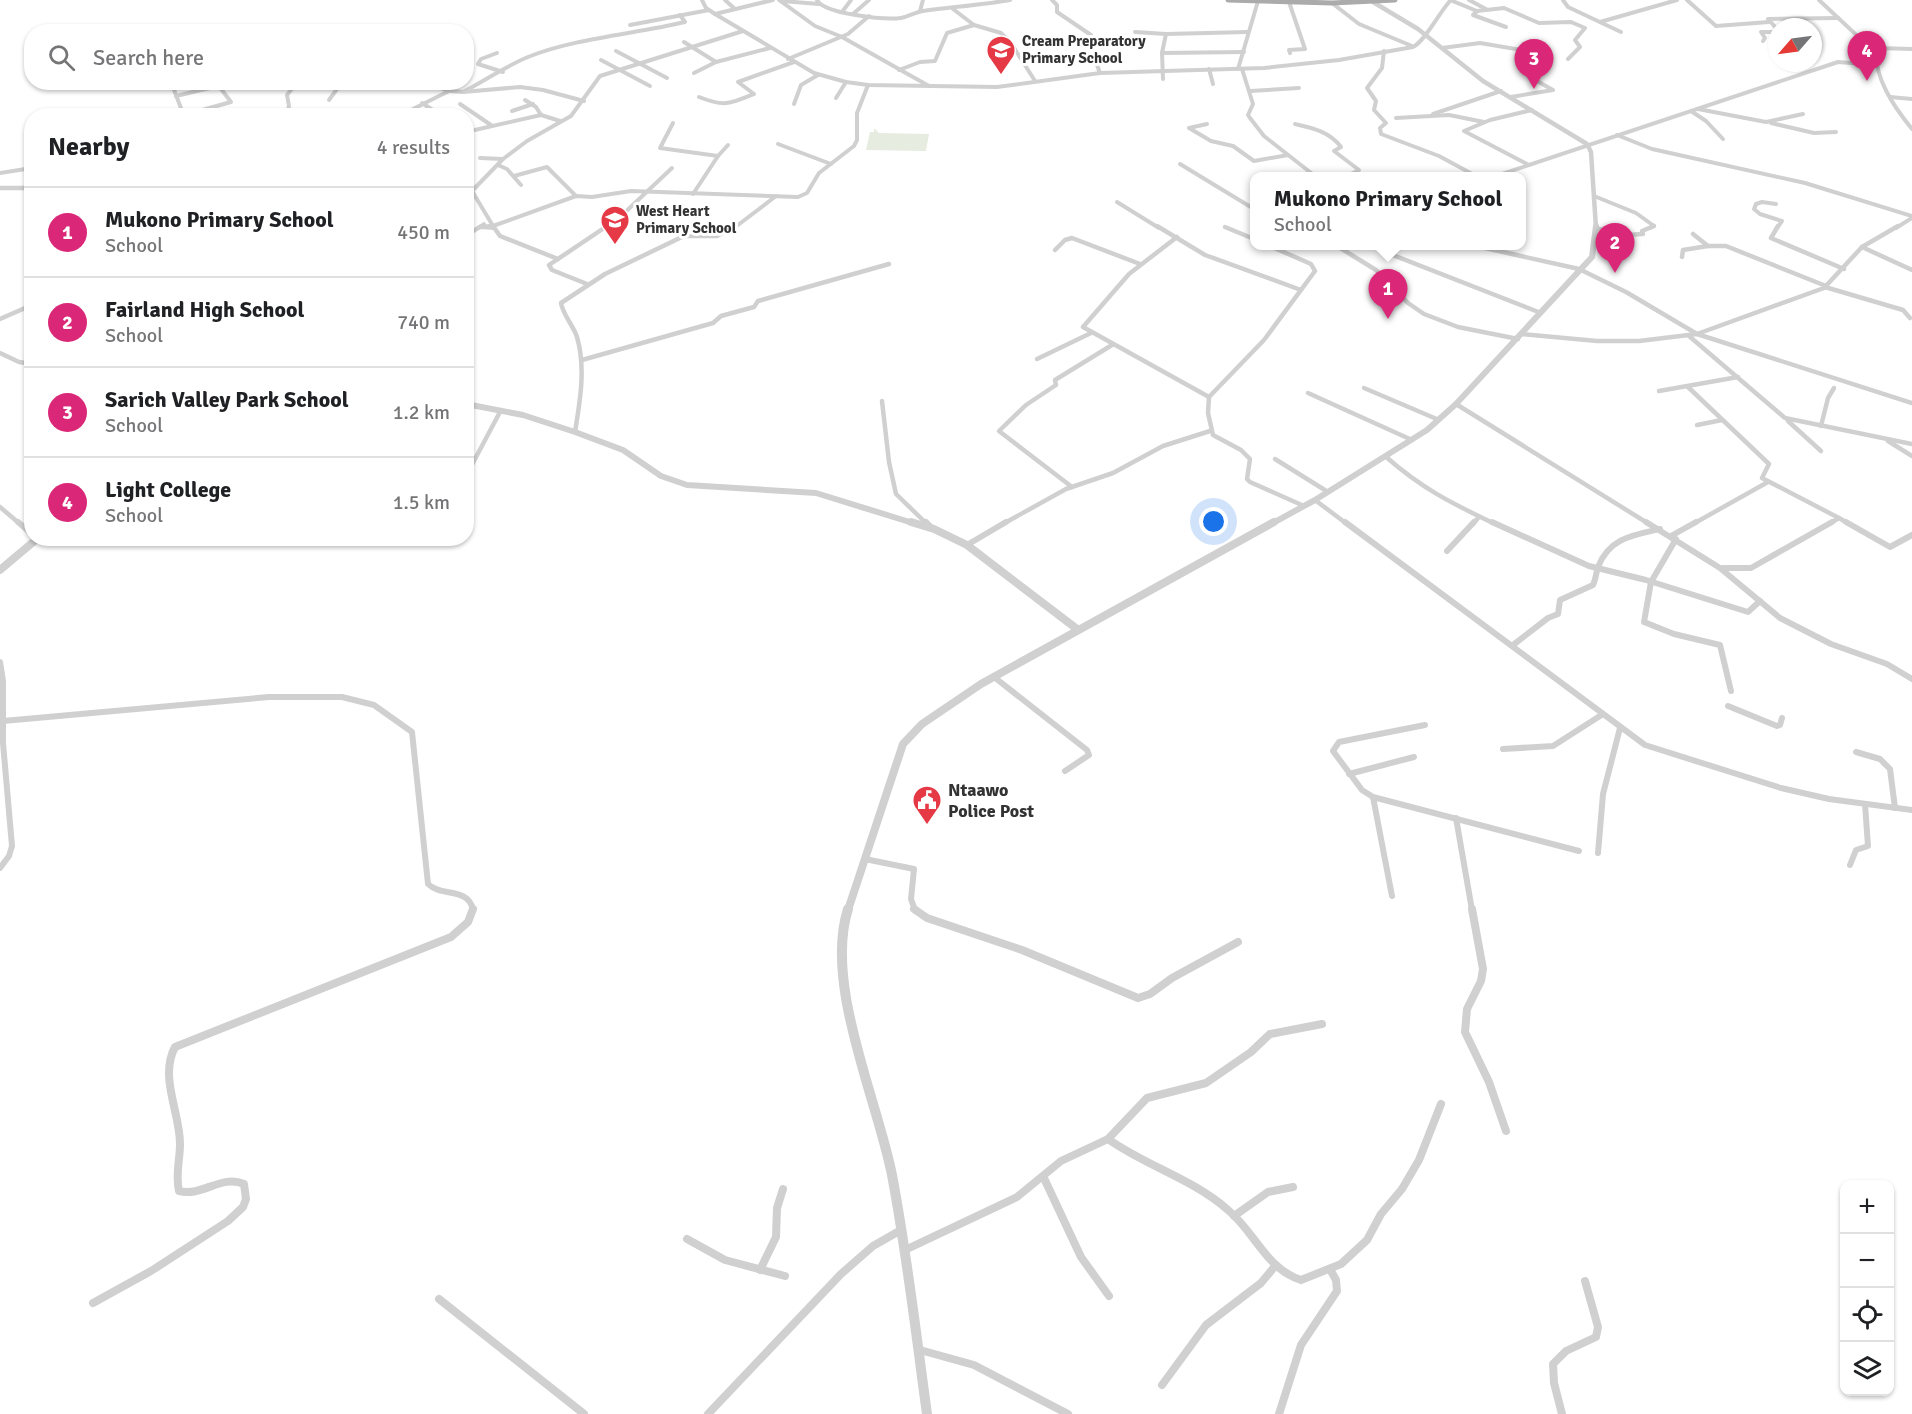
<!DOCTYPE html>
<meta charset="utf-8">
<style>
body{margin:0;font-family:Signika,sans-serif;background:#f6f6f6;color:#202124}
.controls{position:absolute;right:18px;bottom:18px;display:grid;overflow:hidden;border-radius:12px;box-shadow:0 2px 4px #0004}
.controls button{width:54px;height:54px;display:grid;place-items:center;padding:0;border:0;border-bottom:2px solid #e0e0e0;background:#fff;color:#202124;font:30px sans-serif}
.compass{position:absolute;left:1768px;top:18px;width:54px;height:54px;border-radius:50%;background:#fff;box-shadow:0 2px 4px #0004;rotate:242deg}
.you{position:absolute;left:1214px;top:522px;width:21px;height:21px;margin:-15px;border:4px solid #fff;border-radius:50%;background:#1a73e8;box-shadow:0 0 0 9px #1a73e833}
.badge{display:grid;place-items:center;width:39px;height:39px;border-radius:50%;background:#db2777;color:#fff;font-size:20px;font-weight:700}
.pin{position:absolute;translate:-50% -50px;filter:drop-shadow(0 2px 3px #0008)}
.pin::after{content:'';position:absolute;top:32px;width:21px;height:18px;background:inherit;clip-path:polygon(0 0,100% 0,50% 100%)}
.popup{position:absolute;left:1250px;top:172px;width:276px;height:78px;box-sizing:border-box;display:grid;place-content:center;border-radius:12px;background:#fff;filter:drop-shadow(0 2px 4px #0005);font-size:20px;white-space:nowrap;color:#757577}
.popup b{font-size:22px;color:#202124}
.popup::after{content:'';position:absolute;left:50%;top:100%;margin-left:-12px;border:12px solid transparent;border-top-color:#fff}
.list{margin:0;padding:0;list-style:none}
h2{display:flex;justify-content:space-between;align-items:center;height:78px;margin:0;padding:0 24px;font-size:26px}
h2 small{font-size:20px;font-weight:400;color:#757577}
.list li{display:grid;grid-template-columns:39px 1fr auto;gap:18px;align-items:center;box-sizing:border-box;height:90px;padding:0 24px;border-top:2px solid #e0e0e0}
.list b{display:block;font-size:22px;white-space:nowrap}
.list p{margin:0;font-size:20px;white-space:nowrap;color:#757577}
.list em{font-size:20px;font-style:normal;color:#757577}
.icon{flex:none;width:33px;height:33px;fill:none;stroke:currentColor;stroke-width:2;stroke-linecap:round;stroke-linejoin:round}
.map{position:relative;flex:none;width:1912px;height:1414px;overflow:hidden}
.search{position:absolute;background:#fff;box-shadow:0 2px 4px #0004;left:24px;top:24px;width:450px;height:66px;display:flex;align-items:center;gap:15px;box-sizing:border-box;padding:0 21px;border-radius:24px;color:#757577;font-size:22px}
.panel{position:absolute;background:#fff;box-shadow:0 2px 4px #0004;left:24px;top:108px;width:450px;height:438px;border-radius:24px}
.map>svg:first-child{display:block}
.green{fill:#e6ecdf}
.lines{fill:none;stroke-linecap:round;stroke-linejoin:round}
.minor-far3{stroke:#d0d0d0;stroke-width:4}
.minor-far2{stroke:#d0d0d0;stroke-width:4.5}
.minor-far1{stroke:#d0d0d0;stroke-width:6}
.minor{stroke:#d0d0d0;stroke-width:8}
.tertiary-far3{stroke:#d0d0d0;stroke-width:4.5}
.tertiary-far2{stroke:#d0d0d0;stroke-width:6}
.tertiary-far1{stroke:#d0d0d0;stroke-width:8}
.tertiary{stroke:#d0d0d0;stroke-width:10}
.primary{stroke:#ababab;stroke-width:5}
.labels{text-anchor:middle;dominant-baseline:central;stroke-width:6;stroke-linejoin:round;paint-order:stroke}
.far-poi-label{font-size:15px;font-weight:bold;fill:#333;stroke:#fff;text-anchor:start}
.poi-label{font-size:18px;font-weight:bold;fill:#333;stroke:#fff;text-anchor:start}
</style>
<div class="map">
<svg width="1912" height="1414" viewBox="0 0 1912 1414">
<rect width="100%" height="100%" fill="#fff"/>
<polygon class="green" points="874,128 879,133 929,134 926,151 866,150 870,132 874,132"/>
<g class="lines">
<g class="minor-far3">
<path d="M702,0L706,8L715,14L814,73L846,82L868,85L997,87L1100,73L1264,68L1339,60L1413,47C1425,41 1439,13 1450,1"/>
<polyline points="725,0 735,9"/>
<polyline points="779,0 815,26 842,37 929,86"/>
<path d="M817,0C824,14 885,20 901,18C908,17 915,12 923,11C952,7 981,5 1010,0"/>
<polyline points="1052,0 1057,5 1057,12 1091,35 1093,54 1100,73"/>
<polyline points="1450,0 1477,11 1504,8 1539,23 1571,22 1585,28 1575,40 1580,47 1568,59"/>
<polyline points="1469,0 1486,9"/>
<polyline points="1563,0 1568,7 1621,32"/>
<polyline points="1687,0 1716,26 1769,22"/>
<path d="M1819,0L1866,44L1876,48C1874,78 1894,107 1912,129"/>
<polyline points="782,1 819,4"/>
<polyline points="1289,2 1305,49 1289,50 1290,53"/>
<polyline points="1332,3 1359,24 1412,46"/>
<polyline points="953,9 974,25 1001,33 1011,43 1035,81"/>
<polyline points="920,11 923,0"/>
<polyline points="1477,11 1473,15 1506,27"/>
<polyline points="842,12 851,0"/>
<polyline points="715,14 773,0"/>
<polyline points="853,14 869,0"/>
<polyline points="1600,22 1677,0"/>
<polyline points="630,25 709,10"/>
<polyline points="1777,29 1768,19 1838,18"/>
<polyline points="1135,32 1166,34"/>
<polyline points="1763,41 1765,38 1761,32 1777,32"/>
<polyline points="684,42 716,62 770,48"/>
<polyline points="1442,48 1480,43 1527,51"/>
<polyline points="1876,48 1912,49"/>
<polyline points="616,51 667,78"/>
<polyline points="1384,51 1382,68 1367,88 1376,101 1374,110 1386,123 1380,128 1381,134 1439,156 1476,176"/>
<polyline points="497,53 481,59 478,64 503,72"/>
<polyline points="1162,53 1244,52"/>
<polyline points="788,59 848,34 869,16"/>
<polyline points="601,60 650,86"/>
<polyline points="1209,69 1213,84"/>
<polyline points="1238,69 1258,1"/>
<polyline points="1242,69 1253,104 1248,115 1250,118 1264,136 1315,176"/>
<polyline points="899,70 920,62 935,61 947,33 974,25"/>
<polyline points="694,73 716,62"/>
<polyline points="1163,79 1162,53 1166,34 1248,32"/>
<polyline points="171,82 184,116"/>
<polyline points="422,82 450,91 463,92 520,87 543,90 584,101"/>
<polyline points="1250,91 1299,88"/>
<path d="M463,92C484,81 506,66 528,57C575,38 635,34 685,22L680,15"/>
<polyline points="176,96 214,87 219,82"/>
<path d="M699,97C724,107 730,104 754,94L738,82L794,62"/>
<polyline points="1511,97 1553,90 1528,76"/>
<polyline points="1890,97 1912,99"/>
<polyline points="836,98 846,82"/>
<polyline points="329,100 342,82"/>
<polyline points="525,100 536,107 541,115"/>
<polyline points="422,103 442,116"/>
<polyline points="460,104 491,125"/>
<polyline points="794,104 801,85 818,75"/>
<polyline points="1698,109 1766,122 1803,114"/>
<polyline points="512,111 533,104"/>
<polyline points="1691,111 1706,121 1723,139"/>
<polyline points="1433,114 1501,91"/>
<polyline points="184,115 231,102 218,85"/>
<polyline points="160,116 182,110"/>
<polyline points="286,116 289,106 287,95 297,82"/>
<polyline points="399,116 449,91"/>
<polyline points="1396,118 1449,115 1484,122"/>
<polyline points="673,123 660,148 718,156 728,145"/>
<polyline points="1771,123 1814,133 1836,132"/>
<polyline points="1207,124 1189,128 1211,141 1233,146 1254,161 1288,155"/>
<path d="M1295,124C1313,128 1330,132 1341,147L1334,151L1359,170L1347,176"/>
<polyline points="466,132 541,115 560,121"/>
<polyline points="1617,135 1652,149 1805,183 1912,216"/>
<polyline points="778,144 831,164"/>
<polyline points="480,158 503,159"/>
<polyline points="1180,164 1254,209"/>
<polyline points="498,165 507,169 521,185"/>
<polyline points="1529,165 1464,131 1490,120 1532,110"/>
<polyline points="0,173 32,168"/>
<polyline points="514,176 547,167 576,196"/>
<polyline points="1496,176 1838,62 1877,65"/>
<polyline points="472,191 493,226 576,196 592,197 631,191 798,197 807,193 819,173 854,146 857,140 857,113 868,85"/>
<polyline points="466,192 472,191 503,159 527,141 571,116 600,76 743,31"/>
<polyline points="693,194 718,156"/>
<polyline points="1594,196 1636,213 1654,226 1650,228"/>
<polyline points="1117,202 1159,228"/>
<polyline points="1776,204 1762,202 1756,204 1754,209 1760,214 1782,221 1777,228"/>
<polyline points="481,227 494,228"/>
<polyline points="479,228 484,224"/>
<polyline points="605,228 619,218 672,168"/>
<polyline points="734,228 776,196"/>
<polyline points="1896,228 1912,218"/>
</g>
<g class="minor-far2">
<polyline points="493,226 500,236 558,259"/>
<polyline points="1157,226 1205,255 1301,290"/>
<polyline points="1778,226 1771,238 1844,269"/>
<polyline points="481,227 493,226"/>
<polyline points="1225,227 1254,239"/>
<polyline points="1595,228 1626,235 1643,234 1642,231 1654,226"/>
<polyline points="1693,234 1708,246 1726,246 1826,286"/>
<polyline points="466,236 481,226"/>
<polyline points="1177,237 1129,274 1083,327 1209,397"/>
<polyline points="1270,246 1279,250"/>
<polyline points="1289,246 1279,250 1311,264 1315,271 1264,340 1209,397 1208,413 1213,435 1241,450 1250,459 1247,479 1250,482 1304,506"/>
<polyline points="1337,246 1376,270 1408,303 1424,314 1458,327 1518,339"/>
<polyline points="1476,246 1579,269 1626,292 1697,334 1912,403"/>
<polyline points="1862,247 1912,270"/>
<polyline points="1055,250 1065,240 1072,238 1140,264"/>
<polyline points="1380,250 1541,313"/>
<polyline points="1682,257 1683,250 1708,246"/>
<polyline points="587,284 552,270 549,265 607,226"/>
<polyline points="1825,287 1903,310 1910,318"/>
<polyline points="0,319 32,305"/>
<polyline points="1522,334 1597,341 1639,341 1697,334 1824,288 1862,247 1898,226"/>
<polyline points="1689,336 1785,418 1912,444"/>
<polyline points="0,353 19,362 32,364"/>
<polyline points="1037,359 1091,333"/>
<polyline points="582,360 713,323 721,316 754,307 758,301 889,264"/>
<polyline points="1688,387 1769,464 1762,478 1839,518"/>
<polyline points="1364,388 1439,420"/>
<polyline points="1659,391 1738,377"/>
<polyline points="1308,393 1412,440"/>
<polyline points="882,401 889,462 896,494 927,524"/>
<polyline points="1456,404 1649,524"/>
<polyline points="1788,421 1821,451"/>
<polyline points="1697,425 1722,420"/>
<polyline points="1821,426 1828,398 1834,388"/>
<path d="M575,432C580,401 586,368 577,337C573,325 563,315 561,303L605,274L684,236H717L736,226"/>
<polyline points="1888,441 1912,456"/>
<path d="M1385,456C1421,488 1451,503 1495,524"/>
<polyline points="1275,459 1328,492"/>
<polyline points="466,476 501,410"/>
<polyline points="1072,487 999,431 1026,405 1056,385 1055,380 1112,345"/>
<polyline points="1315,500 1347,524"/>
<polyline points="0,507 20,524"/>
<polyline points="1003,524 1066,489 1113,473 1163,446 1210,431"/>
<polyline points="1473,524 1478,518"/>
<polyline points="1693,524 1768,482"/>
<polyline points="1829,524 1839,518 1849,524"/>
</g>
<g class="minor-far1">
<polyline points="18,522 32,534"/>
<polyline points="926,522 933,529"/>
<polyline points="1345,522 1645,745 1781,788 1829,799 1912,810"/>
<polyline points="1492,522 1589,566 1646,580 1748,612 1760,601"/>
<polyline points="1646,522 1720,568 1780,618 1831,644 1887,664 1912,679"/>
<polyline points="1846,522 1890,547 1912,535"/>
<polyline points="1671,536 1696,522"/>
<polyline points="1676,539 1651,582 1644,622 1674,634 1720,645 1731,691"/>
<polyline points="967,545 1006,522"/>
<polyline points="1447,551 1474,522"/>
<polyline points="1723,568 1751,568 1832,522"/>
<path d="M1513,645L1548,618L1558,614L1560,600L1593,585C1596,579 1596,573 1598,567C1609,538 1633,535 1660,529"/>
<polyline points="0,662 3,681 3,743 12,846 9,856 0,868"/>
<polyline points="994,677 1087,750 1089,755 1065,771"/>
<polyline points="1728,706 1777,726 1780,725 1782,718"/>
<path d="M3,721L269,697H342L374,705L412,732L428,884C441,897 469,887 473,910"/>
<polyline points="1425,725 1339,742 1333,751 1362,790 1373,797 1579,851"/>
<polyline points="1503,749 1553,746 1603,714"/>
<polyline points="1856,752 1880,759 1890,769 1895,808"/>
<polyline points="1349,774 1414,757"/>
<polyline points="1373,797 1392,896"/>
<polyline points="1456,818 1472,910"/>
<polyline points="1598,853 1603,794 1620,728"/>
<polyline points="865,859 914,869 911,899 915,910"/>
<polyline points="1850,865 1856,850 1868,846 1865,804"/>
</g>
<g class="minor">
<polyline points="914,909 927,918 1022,950 1138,998 1150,994 1172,978 1238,942"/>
<polyline points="1472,909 1483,969 1481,981 1467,1009 1465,1032 1489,1082 1506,1131"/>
<path d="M1108,1139C1146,1166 1193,1179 1228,1210C1255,1232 1266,1269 1301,1280L1341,1264L1367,1240L1381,1214L1402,1189L1419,1160L1441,1104"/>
<polyline points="1043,1176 1081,1257 1109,1296"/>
<polyline points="1234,1216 1268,1192 1293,1187"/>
<polyline points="687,1239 725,1260 785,1276"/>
<polyline points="905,1250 1017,1197 1061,1161 1108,1139 1147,1098 1206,1083 1251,1052 1270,1034 1322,1024"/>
<polyline points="760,1270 776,1237 777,1208 783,1189"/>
<polyline points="439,1299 584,1414"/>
<path d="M93,1303L151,1271L228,1221L243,1207L246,1199L244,1184C221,1174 203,1197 179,1191C175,1175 180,1160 180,1144C180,1112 159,1077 175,1047L451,937L468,922L473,909"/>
<polyline points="920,1350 974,1365 1068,1414"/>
<polyline points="1162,1385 1206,1325 1261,1283 1276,1265"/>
<polyline points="708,1414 841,1274 873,1246 901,1230"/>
<polyline points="1279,1414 1301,1345 1337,1291 1336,1280 1330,1269"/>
<polyline points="1562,1414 1554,1383 1553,1364 1566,1351 1596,1337 1598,1327 1585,1281"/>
</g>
<g class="tertiary-far3">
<polyline points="1373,2 1418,29 1483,81 1587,144 1591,152 1596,228"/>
<polyline points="0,188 32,188"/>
</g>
<g class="tertiary-far2">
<polyline points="466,404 523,415 575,432 623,450 661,476 687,485 816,493 916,524"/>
<polyline points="1271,524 1315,500 1427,430 1456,404 1592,257 1596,226"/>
</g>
<g class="tertiary-far1">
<polyline points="911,522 934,529 967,545 1077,629"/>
<polyline points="0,570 38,538"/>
<polyline points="848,910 903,744 922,724 981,684 1274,522"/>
</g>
<path class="tertiary" d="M848,909C824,984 877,1099 892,1175C907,1254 916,1334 927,1414"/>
<polyline class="primary" points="1228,0 1332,3 1395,0"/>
</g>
<defs>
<g id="school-pin" transform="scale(1.5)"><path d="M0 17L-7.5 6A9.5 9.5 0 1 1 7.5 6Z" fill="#e63946" stroke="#fff"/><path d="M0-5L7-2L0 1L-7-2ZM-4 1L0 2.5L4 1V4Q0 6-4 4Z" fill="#fff"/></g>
<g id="civic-pin" transform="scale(1.5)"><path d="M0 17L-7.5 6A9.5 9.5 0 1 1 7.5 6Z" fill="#e63946" stroke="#fff"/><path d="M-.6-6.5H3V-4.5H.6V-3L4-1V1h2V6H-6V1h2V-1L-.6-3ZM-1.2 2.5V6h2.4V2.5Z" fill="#fff"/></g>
</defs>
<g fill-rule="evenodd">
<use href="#school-pin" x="1001" y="50"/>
<use href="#school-pin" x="615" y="220"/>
<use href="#civic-pin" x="927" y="800"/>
</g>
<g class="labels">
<g class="far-poi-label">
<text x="1022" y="41">Cream Preparatory<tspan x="1022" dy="17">Primary School</tspan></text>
<text x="636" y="211">West Heart<tspan x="636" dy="17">Primary School</tspan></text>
</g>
<g class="poi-label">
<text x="948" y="790">Ntaawo<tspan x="948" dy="21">Police Post</tspan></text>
</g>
</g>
</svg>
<div class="controls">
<button>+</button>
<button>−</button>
<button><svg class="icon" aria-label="locate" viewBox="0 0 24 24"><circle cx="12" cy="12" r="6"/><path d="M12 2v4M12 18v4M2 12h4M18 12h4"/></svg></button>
<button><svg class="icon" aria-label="layers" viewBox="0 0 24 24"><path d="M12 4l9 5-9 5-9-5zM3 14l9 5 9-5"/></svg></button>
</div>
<svg class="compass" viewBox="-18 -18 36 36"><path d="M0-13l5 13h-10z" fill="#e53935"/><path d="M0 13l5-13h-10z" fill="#757577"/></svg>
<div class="you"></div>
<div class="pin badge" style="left:1388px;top:319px">1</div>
<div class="popup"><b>Mukono Primary School</b>School</div>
<div class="pin badge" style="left:1615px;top:273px">2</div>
<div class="pin badge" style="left:1534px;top:89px">3</div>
<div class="pin badge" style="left:1867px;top:81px">4</div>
<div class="search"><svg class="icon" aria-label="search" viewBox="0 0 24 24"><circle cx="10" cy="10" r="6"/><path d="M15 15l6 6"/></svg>Search here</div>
<section class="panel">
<h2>Nearby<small>4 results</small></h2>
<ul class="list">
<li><span class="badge">1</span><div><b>Mukono Primary School</b><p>School</p></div><em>450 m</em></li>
<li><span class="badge">2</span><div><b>Fairland High School</b><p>School</p></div><em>740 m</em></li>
<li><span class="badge">3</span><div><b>Sarich Valley Park School</b><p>School</p></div><em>1.2 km</em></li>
<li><span class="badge">4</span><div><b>Light College</b><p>School</p></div><em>1.5 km</em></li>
</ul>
</section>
</div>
